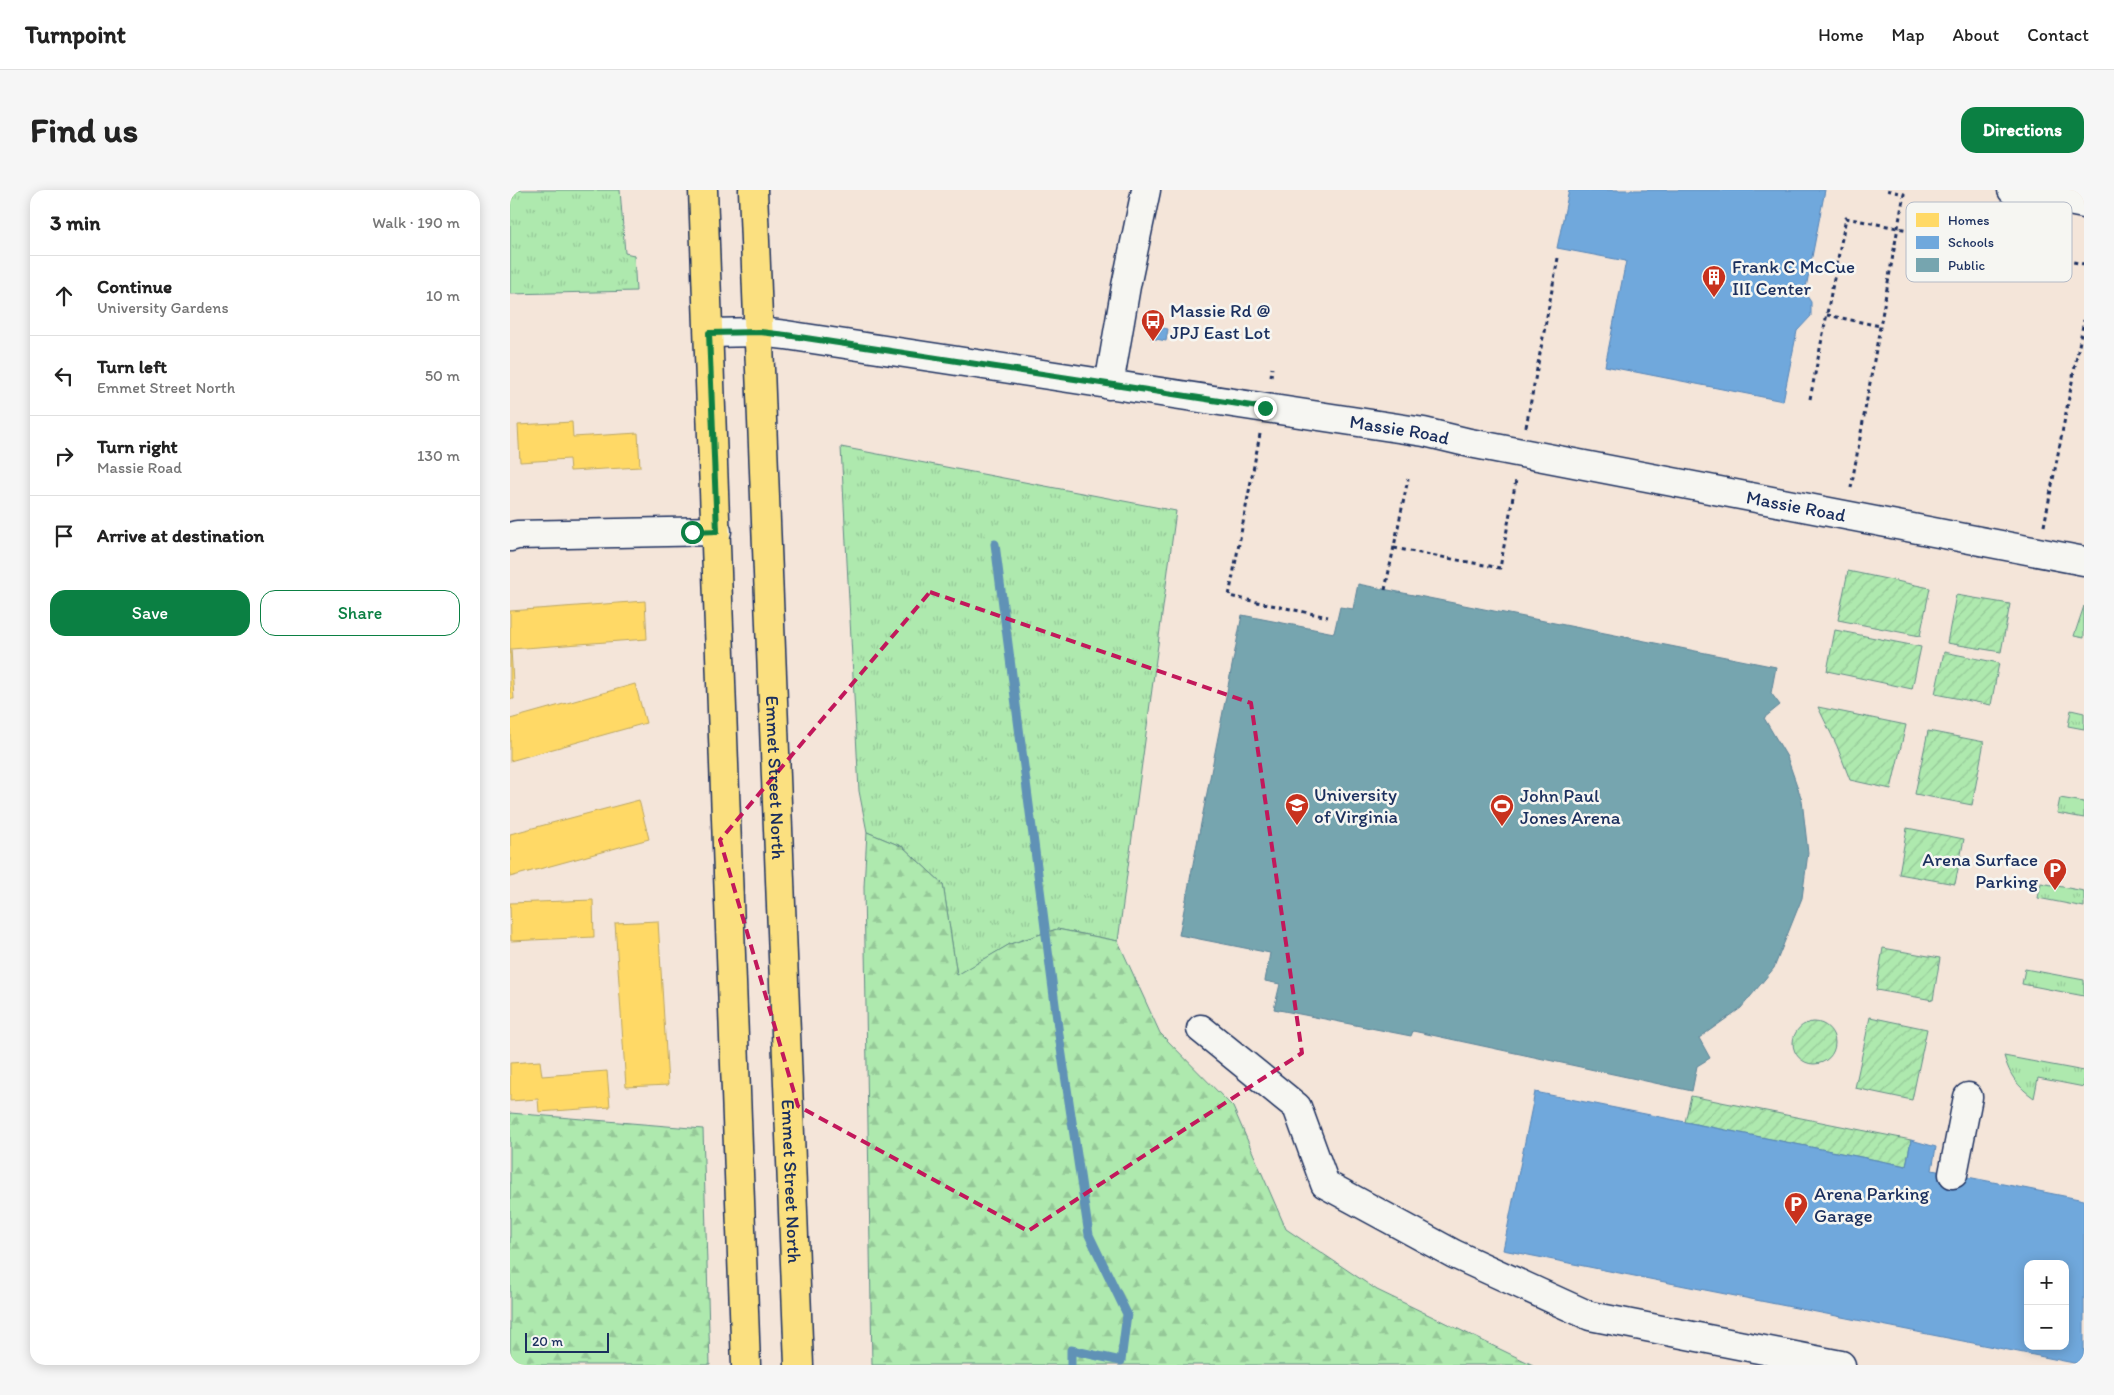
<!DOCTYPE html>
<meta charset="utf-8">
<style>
body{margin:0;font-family:Itim,sans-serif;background:#f6f6f6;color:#222}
.controls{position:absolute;right:15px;bottom:15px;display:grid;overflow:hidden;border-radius:10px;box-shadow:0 2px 12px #0003}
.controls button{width:45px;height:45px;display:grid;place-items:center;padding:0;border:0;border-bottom:1px solid #e0e0e0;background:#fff;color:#222;font:25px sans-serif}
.scale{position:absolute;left:15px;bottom:12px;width:84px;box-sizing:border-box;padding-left:5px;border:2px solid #1b2f5e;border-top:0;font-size:14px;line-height:18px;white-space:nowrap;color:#1b2f5e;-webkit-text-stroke:4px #f6f6f2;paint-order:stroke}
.stop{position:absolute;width:15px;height:15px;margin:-11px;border:4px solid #0b8043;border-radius:50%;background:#fff}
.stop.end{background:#0b8043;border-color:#fff;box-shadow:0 1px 5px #0008}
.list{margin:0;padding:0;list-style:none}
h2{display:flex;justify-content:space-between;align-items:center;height:65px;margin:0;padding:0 20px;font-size:21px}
h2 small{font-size:16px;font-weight:400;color:#767676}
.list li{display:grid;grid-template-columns:32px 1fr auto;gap:15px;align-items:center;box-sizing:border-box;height:80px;padding:0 20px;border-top:1px solid #e0e0e0}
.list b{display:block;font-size:19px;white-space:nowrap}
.list p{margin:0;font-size:16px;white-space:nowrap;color:#767676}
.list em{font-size:16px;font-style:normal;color:#767676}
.actions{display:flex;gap:10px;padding:15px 20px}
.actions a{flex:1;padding:11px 0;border:1px solid #0b8043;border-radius:15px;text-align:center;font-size:18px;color:#0b8043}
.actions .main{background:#0b8043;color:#fff}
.icon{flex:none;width:28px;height:28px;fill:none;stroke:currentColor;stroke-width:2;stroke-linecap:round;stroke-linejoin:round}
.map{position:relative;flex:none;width:1574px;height:1175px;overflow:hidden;border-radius:15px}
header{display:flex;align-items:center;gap:30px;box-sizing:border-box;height:70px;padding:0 25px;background:#fff;border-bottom:1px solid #e0e0e0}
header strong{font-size:24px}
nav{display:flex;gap:28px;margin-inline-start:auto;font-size:18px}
.intro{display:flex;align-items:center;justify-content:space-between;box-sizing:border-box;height:120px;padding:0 30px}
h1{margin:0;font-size:35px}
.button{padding:12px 22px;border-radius:15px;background:#0b8043;color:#fff;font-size:18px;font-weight:700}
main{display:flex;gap:30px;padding:0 30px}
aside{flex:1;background:#fff;border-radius:15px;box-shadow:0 2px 12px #0003}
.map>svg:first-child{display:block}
.grass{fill:url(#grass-tufts);stroke:#648c86}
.forest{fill:url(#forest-firs);stroke:#648c86}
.garden{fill:url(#garden-furrows);stroke:#648c86}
.homes{fill:#ffd966;stroke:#bba664}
.schools{fill:#6fa8dc;stroke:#5684b6;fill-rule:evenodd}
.public{fill:#76a5af;stroke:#5b8297}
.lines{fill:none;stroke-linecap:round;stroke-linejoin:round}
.stream{stroke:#6192b6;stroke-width:9}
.minor-casing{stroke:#1b2f5e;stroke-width:31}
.major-casing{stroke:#1b2f5e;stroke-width:31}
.path{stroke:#1b2f5e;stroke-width:3;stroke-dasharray:4 4;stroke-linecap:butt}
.minor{stroke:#f6f6f2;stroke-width:28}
.major{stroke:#fbe080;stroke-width:28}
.route{stroke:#0b8043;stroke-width:6}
.marked{fill:none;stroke:#c2185b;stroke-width:4;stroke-dasharray:10 6;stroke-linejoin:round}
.labels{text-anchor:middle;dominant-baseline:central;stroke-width:5;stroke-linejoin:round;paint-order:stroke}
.poi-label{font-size:19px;fill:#1b2f5e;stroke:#f6f6f2;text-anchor:start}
.street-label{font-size:19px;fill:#1b2f5e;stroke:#f6f6f2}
.key{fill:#f6f6f2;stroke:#b4bac6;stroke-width:1}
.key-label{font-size:14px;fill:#1b2f5e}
</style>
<header>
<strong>Turnpoint</strong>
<nav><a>Home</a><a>Map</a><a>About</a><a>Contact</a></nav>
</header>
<div class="intro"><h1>Find us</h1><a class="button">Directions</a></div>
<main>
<aside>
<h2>3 min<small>Walk · 190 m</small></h2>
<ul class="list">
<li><svg class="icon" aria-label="ahead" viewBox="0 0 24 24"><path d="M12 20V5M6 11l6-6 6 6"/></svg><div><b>Continue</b><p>University Gardens</p></div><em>10 m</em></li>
<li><svg class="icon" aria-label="left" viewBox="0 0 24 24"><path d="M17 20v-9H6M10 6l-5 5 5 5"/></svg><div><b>Turn left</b><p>Emmet Street North</p></div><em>50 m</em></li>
<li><svg class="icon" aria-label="right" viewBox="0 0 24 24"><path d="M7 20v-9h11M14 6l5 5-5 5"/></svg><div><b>Turn right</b><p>Massie Road</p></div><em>130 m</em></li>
<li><svg class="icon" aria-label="arrive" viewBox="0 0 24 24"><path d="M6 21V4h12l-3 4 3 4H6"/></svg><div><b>Arrive at destination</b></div></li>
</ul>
<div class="actions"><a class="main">Save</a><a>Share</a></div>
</aside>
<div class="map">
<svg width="1574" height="1175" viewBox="0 0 1574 1175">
<defs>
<pattern id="grass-tufts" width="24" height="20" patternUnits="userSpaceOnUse" patternTransform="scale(1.25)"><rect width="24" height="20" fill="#aee9ae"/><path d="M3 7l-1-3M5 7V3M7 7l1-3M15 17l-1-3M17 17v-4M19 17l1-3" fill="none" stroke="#95c898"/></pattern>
<pattern id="forest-firs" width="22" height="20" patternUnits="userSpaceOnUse" patternTransform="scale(1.25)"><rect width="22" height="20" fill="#aee9ae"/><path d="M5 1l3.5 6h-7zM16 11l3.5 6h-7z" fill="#95c898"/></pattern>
<pattern id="garden-furrows" width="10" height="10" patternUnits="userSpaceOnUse" patternTransform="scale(1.25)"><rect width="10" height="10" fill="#aee9ae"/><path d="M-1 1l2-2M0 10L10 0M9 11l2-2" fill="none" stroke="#95c898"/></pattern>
</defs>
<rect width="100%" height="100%" fill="#f4e5d9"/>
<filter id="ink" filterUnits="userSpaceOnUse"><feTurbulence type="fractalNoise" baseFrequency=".02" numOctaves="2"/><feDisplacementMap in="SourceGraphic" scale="10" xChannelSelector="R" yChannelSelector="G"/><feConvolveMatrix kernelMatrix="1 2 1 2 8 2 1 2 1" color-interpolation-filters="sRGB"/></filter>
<g filter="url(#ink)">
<g class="grass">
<polygon points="0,0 110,0 115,63 124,65 126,101 0,104"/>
<polygon points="331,257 666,321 608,751 547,739 500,754 447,786 433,694 393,657 357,642 349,601"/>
<polygon points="1574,416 1574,448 1564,446"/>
<polygon points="1561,520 1574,523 1574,539 1558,536"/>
<polygon points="1550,608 1574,612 1574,628 1547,623"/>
<polygon points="1531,693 1574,701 1574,717 1528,708"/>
<polygon points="1515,779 1574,790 1574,806 1512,794"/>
<path d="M1494,866L1574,881V897L1528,888L1524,908C1507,896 1500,886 1494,866Z"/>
</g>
<g class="forest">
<polygon points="357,642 393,657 433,694 447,785 500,754 547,739 608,751 650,843 723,917 776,1039 867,1100 1023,1175 362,1175 354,697"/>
<polygon points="0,923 193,939 200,1175 0,1175"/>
</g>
<g class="garden">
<polygon points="1338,381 1420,398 1410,446 1328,430"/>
<polygon points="1446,405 1500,414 1491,462 1437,453"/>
<polygon points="1325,440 1411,457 1402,499 1317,481"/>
<polygon points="1434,462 1489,473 1481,515 1425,504"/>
<polygon points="1308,517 1396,535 1381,599 1340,590 1327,556"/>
<polygon points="1418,541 1474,552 1462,615 1405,604"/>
<polygon points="1397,638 1454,649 1445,694 1389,684"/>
<polygon points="1373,758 1430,768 1423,810 1366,800"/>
<polygon points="1360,827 1417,839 1402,910 1345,898"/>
<circle cx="1304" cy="853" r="21"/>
<polygon points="1181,906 1401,950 1396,976 1175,932"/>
</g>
<g class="homes">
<polygon points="62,232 63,247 128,243 130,277 60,281 59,269 10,272 8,235"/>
<polygon points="135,411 137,449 1,459 4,509 0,509 0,421"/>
<polygon points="125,494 136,533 0,571 0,529"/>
<polygon points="129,610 139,649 0,687 0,644"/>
<polygon points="83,710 84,747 1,751 0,713"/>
<polygon points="148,731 158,895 116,897 105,733"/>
<polygon points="30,871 32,886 97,881 100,917 29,922 28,909 0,911 0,873"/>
</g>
<g class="schools">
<polygon points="1059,0 1315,0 1295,103 1301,112 1301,126 1287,141 1273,211 1095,176 1116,71 1047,58"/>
<polygon points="643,136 658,139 656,151 641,148"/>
<path d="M1025,902L1396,976L1401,950L1426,957L1422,980L1574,1010V1175L993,1060ZM1518,1074H1555V1156H1518Z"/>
</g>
<polygon class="public" points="848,394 1266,477 1261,503 1270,515 1254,528 1277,567 1292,610 1298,663 1292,708 1264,778 1231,818 1189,848 1200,868 1187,876 1182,901 903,841 901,846 764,819 770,794 755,791 760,763 669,745 732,425 824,443 830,417 843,419"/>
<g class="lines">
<polyline class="stream" points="485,354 549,845 579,1045 617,1124 611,1171 561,1160 561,1175"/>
<g class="minor-casing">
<g id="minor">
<polyline points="1502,0 1574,14"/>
<path id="s1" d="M199,143L250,142L276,145L914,242L960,253L1574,371"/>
<polyline points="599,195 616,96 636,0"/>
<polyline points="0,347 7,345 207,341"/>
<polyline points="691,839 787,917 815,994 944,1064 1080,1126 1331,1175"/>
<polyline points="1443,984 1458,907"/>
</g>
</g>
<g class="major-casing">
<g id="major">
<polyline points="193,0 236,1175"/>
<path id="s2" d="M243,0L289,1175"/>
</g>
</g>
<g class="path">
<polyline points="1317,125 1370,136"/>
<polyline points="761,187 762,178"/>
<polyline points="1300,209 1336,28 1574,74"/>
<polyline points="1016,237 1048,68"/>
<polyline points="750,244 719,406 818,427"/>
<polyline points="1341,298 1394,4 1376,0"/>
<polyline points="1534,336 1574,130"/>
<polyline points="884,358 990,378 1006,290"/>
<polyline points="875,400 898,289"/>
</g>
<use href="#minor" class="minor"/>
<use href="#major" class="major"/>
</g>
</g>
<g class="lines" filter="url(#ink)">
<polyline class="route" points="182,342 207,341 199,143 250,142 276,145 755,218"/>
</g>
<path class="marked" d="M420,402L741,513L792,863L518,1041L288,916L210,650Z"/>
<defs>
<g id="building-pin" transform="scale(1.25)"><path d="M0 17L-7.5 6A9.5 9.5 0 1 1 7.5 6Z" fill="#c8321e" stroke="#f6f6f2"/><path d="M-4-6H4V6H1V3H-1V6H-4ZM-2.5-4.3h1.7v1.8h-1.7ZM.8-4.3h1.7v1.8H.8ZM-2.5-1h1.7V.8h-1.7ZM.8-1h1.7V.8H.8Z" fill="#fff"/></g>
<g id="bus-pin" transform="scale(1.25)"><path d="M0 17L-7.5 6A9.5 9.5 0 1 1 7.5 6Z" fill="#c8321e" stroke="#f6f6f2"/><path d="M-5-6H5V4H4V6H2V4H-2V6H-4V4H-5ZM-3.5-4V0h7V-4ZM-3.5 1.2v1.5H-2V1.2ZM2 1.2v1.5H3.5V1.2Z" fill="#fff"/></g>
<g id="university-pin" transform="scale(1.25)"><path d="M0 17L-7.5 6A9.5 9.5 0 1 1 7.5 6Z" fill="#c8321e" stroke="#f6f6f2"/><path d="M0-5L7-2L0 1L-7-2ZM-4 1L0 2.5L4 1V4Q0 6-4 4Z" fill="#fff"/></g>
<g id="stadium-pin" transform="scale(1.25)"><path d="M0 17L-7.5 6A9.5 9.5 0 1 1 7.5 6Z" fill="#c8321e" stroke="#f6f6f2"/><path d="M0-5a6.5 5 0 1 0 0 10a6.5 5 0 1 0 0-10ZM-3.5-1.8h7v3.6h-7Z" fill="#fff"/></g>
<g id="parking-pin" transform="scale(1.25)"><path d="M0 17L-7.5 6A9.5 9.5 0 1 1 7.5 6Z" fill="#c8321e" stroke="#f6f6f2"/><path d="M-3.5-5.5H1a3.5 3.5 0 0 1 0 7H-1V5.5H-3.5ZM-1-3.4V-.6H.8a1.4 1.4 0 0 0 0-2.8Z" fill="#fff"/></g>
</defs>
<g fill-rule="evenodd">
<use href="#building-pin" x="1204" y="87"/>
<use href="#bus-pin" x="643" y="131"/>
<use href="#university-pin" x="787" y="615"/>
<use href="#stadium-pin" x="992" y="616"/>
<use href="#parking-pin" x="1545" y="680"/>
<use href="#parking-pin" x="1286" y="1014"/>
</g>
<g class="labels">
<g class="poi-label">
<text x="1222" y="76">Frank C McCue<tspan x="1222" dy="22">III Center</tspan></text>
<text x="660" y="120">Massie Rd @<tspan x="660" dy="22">JPJ East Lot</tspan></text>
<text x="804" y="604">University<tspan x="804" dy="22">of Virginia</tspan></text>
<text x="1010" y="605">John Paul<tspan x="1010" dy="22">Jones Arena</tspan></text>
<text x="1528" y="669" text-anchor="end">Arena Surface<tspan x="1528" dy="22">Parking</tspan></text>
<text x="1304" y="1003">Arena Parking<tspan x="1304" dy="22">Garage</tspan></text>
</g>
<g class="street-label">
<text stroke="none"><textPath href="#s1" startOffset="698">Massie Road</textPath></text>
<text stroke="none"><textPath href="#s1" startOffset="1102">Massie Road</textPath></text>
<text stroke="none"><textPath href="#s2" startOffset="588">Emmet Street North</textPath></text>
<text stroke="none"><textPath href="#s2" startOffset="992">Emmet Street North</textPath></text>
</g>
</g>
<rect x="1396" y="12" width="166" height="80" rx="8" class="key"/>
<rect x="1406" y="23" width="23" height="14" fill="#ffd966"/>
<rect x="1406" y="46" width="23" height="13" fill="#6fa8dc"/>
<rect x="1406" y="68" width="23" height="14" fill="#76a5af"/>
<g class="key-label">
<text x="1438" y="35">Homes</text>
<text x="1438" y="57">Schools</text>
<text x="1438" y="80">Public</text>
</g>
</svg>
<div class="controls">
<button>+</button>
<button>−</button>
</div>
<div class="scale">20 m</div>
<div class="stop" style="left:182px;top:342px"></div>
<div class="stop end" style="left:755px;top:218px"></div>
</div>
</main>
